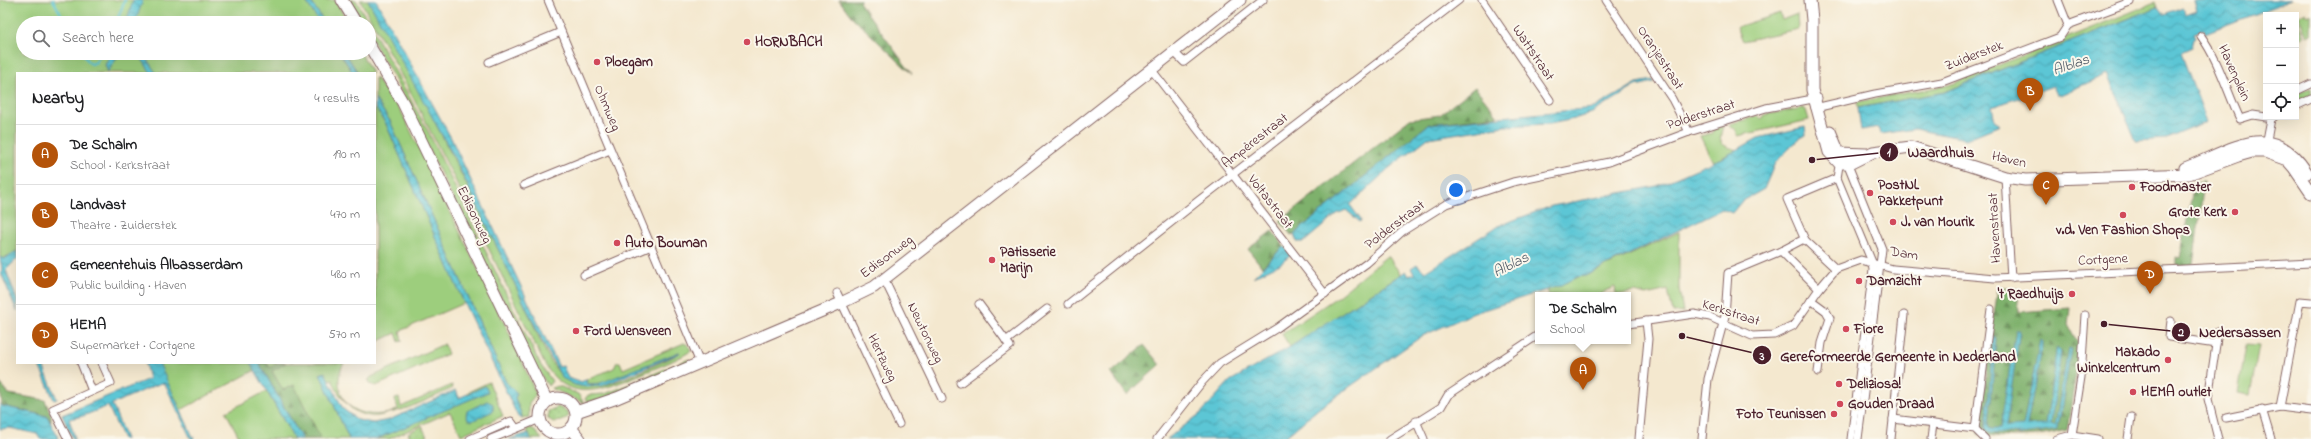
<!DOCTYPE html>
<meta charset="utf-8">
<style>
body{margin:0;font-family:"Indie Flower",sans-serif;background:#f2f2f2;color:#202124}
.controls{position:absolute;right:12px;top:12px;display:grid;overflow:hidden;border-radius:0px;box-shadow:0 4px 16px #0002}
.controls button{width:36px;height:36px;display:grid;place-items:center;padding:0;border:0;border-bottom:1px solid #e0e0e0;background:#fff;color:#202124;font:20px sans-serif}
.you{position:absolute;left:1456px;top:190px;width:14px;height:14px;margin:-10px;border:3px solid #fff;border-radius:50%;background:#1a73e8;box-shadow:0 0 0 6px #1a73e833}
.badge{display:grid;place-items:center;width:26px;height:26px;border-radius:50%;background:#b45309;color:#fff;font-size:13px;font-weight:700}
.pin{position:absolute;translate:-50% -33px;filter:drop-shadow(0 1px 2px #0008)}
.pin::after{content:'';position:absolute;top:21px;width:14px;height:12px;background:inherit;clip-path:polygon(0 0,100% 0,50% 100%)}
.popup{position:absolute;left:1535px;top:292px;width:96px;height:52px;box-sizing:border-box;display:grid;place-content:center;border-radius:0px;background:#fff;filter:drop-shadow(0 1px 3px #0005);font-size:13px;white-space:nowrap;color:#757577}
.popup b{font-size:15px;color:#202124}
.popup::after{content:'';position:absolute;left:50%;top:100%;margin-left:-8px;border:8px solid transparent;border-top-color:#fff}
.list{margin:0;padding:0;list-style:none}
h2{display:flex;justify-content:space-between;align-items:center;height:52px;margin:0;padding:0 16px;font-size:17px}
h2 small{font-size:13px;font-weight:400;color:#757577}
.list li{display:grid;grid-template-columns:26px 1fr auto;gap:12px;align-items:center;box-sizing:border-box;height:60px;padding:0 16px;border-top:1px solid #e0e0e0}
.list b{display:block;font-size:15px;white-space:nowrap}
.list p{margin:0;font-size:13px;white-space:nowrap;color:#757577}
.list em{font-size:13px;font-style:normal;color:#757577}
.icon{flex:none;width:22px;height:22px;fill:none;stroke:currentColor;stroke-width:2;stroke-linecap:round;stroke-linejoin:round}
.map{position:relative;flex:none;width:2311px;height:439px;overflow:hidden}
.search{position:absolute;background:#fff;box-shadow:0 4px 16px #0002;left:16px;top:16px;width:360px;height:44px;display:flex;align-items:center;gap:10px;box-sizing:border-box;padding:0 14px;border-radius:22px;color:#757577;font-size:15px}
.panel{position:absolute;background:#fff;box-shadow:0 4px 16px #0002;left:16px;top:72px;width:360px;height:292px;border-radius:0px}
.map>svg:first-child{display:block}
.grass{fill:#9dce7d;stroke:#747654}
.forest{fill:url(#forest-firs);stroke:#64684c}
.park{fill:url(#park-dots);stroke:#747654}
.water{fill:url(#water-waves);stroke:#527280}
.lines{fill:none;stroke-linecap:round;stroke-linejoin:round}
.stream{stroke:#5bc6d5;stroke-width:2.5}
.street-casing{stroke:#866564;stroke-width:9}
.secondary-casing{stroke:#866564;stroke-width:13}
.street{stroke:#fff;stroke-width:7}
.secondary{stroke:#fff;stroke-width:11}
.poi-dot{fill:#d1495b;stroke:#fbf7ec;stroke-width:1.5}
.labels{text-anchor:middle;dominant-baseline:central;stroke-width:4;stroke-linejoin:round;paint-order:stroke}
.poi-label{font-size:14px;font-weight:bold;fill:#4a1f2b;stroke:#fbf7ec;text-anchor:start}
.street-label{font-size:14px;fill:#4a1f2b;stroke:#fbf7ec}
.water-label{font-size:15px;font-style:italic;fill:#505966;stroke:#fbf7ec}
.leader{fill:none;stroke:#4a1f2b;stroke-width:1.5}
.callout-dot{fill:#4a1f2b;stroke:#fbf7ec;stroke-width:1.5}
.mark-label{font-size:12px;text-anchor:middle;font-weight:bold;fill:#fff}
.callout-label{font-size:15px;text-anchor:middle;font-weight:bold;fill:#4a1f2b;stroke:#fbf7ec;stroke-width:4;stroke-linejoin:round;paint-order:stroke}
</style>
<div class="map">
<svg width="2311" height="439" viewBox="0 0 2311 439">
<defs>
<pattern id="forest-firs" width="22" height="20" patternUnits="userSpaceOnUse"><rect width="22" height="20" fill="#7eb16c"/><path d="M5 1l3.5 6h-7zM16 11l3.5 6h-7z" fill="#698f59"/></pattern>
<pattern id="park-dots" width="8" height="8" patternUnits="userSpaceOnUse"><rect width="8" height="8" fill="#9dce7d"/><path d="M2 2h.1M6 6h.1" fill="none" stroke="#89b06c" stroke-width="1.8" stroke-linecap="round"/></pattern>
<pattern id="water-waves" width="16" height="10" patternUnits="userSpaceOnUse"><rect width="16" height="10" fill="#5bc6d5"/><path d="M0 5q4-4 8 0t8 0" fill="none" stroke="#4da0ad"/></pattern>
</defs>
<rect width="100%" height="100%" fill="#fbf7ec"/>
<filter id="ink" filterUnits="userSpaceOnUse"><feTurbulence type="fractalNoise" baseFrequency=".025" numOctaves="2"/><feDisplacementMap in="SourceGraphic" scale="8" xChannelSelector="R" yChannelSelector="G"/><feConvolveMatrix kernelMatrix="1 2 1 2 8 2 1 2 1" color-interpolation-filters="sRGB"/></filter>
<filter id="wash" filterUnits="userSpaceOnUse"><feTurbulence type="fractalNoise" baseFrequency=".012" numOctaves="4" result="noise"/><feDisplacementMap in="SourceGraphic" scale="16" xChannelSelector="R" yChannelSelector="G"/><feGaussianBlur stdDeviation="0.9" result="paint"/><feColorMatrix in="noise" values="0 0 0 0 0 0 0 0 0 0 0 0 0 0 0 0 0 1.4 0 .05"/><feComposite in="paint" operator="in"/></filter>
<g filter="url(#wash)">
<rect width="100%" height="100%" fill="#f4e8cf"/>
<g class="grass">
<polygon points="0,0 305,0 320,23 23,23 23,53 340,53 353,73 17,73 17,251 2,259 0,257"/>
<polygon points="310,0 335,0 347,20 346,23 325,23"/>
<polygon points="349,0 356,0 369,23 363,23"/>
<path d="M360,0H368C427,101 478,206 528,312C538,333 551,375 574,384C600,396 648,367 673,357L680,352L603,383L587,384L586,380L614,368L617,362H620L623,369L684,343L688,345L691,351C675,361 658,367 641,374C604,390 567,406 543,361C484,239 427,118 360,0Z"/>
<polygon points="2156,2 2158,7 1945,92 1858,108 1857,102 1949,85"/>
<polygon points="2306,12 2308,16 2311,14 2311,33 2307,35 2298,16"/>
<polygon points="1780,13 1782,20 1797,14 1798,29 1743,41 1737,27"/>
<polygon points="2296,17 2304,36 2296,39"/>
<polygon points="369,23 429,133 540,364 552,381 548,386 534,364 394,78 369,34"/>
<polygon points="345,53 361,53 372,73 358,73"/>
<polygon points="375,77 401,111 514,343 536,394 529,403 529,417 521,418 522,416 515,398 517,393 506,382 390,121 375,99"/>
<polygon points="2311,88 2311,96 2296,102 2296,94"/>
<polygon points="375,107 386,124 464,303 400,331 402,341 399,342 396,333 375,343"/>
<polygon points="1803,108 1806,110 1809,120 1738,136 1736,129 1730,127 1729,124 1759,116 1760,119 1764,117 1764,115"/>
<path d="M1723,126C1718,143 1719,145 1738,150L1713,162L1700,136L1713,133L1715,128Z"/>
<polygon points="1679,232 1679,288 1683,312 1673,313 1668,290 1646,295 1634,292 1616,295 1615,287 1607,290 1600,295 1549,295 1547,290 1577,277 1585,276"/>
<polygon points="1387,256 1401,274 1290,347 1282,334 1337,297"/>
<polygon points="444,344 448,354 376,386 369,384 369,379 371,377"/>
<polygon points="2246,345 2259,346 2250,395 2238,393"/>
<polygon points="689,359 688,362 603,399 587,402 585,399 588,395 604,394 613,391"/>
<path d="M157,363H344C331,385 344,414 371,416C381,417 389,413 398,409L395,399L399,398L401,407L452,385L453,388C407,409 354,439 332,379L328,380L325,373L321,375L349,439H298L259,368L181,410Z"/>
<polygon points="489,382 503,416 461,435 450,412 389,439 377,439 457,404 485,387 468,394 468,392"/>
<polygon points="559,386 578,394 584,403 551,388"/>
<polygon points="267,391 270,397 294,439 240,439 226,412"/>
<polygon points="532,428 542,439 531,439 526,429"/>
</g>
<g class="forest">
<polygon points="839,0 861,0 859,2 912,74 851,16"/>
<polygon points="1475,87 1498,116 1429,124 1294,234 1291,235 1280,221 1410,119 1440,115"/>
<polygon points="2204,182 2193,265 2179,267 2176,265 2176,257 2180,258 2194,183"/>
<polygon points="1272,231 1284,246 1262,267 1248,249"/>
<path d="M1998,287L2018,288L2019,312L2070,308L2068,325L2080,347L2067,430C2035,439 2011,438 1978,434Z"/>
<polygon points="1144,345 1160,365 1127,395 1111,373"/>
<polygon points="259,363 267,363 270,368 279,363 286,363 272,371 283,390 294,385 321,439 302,439"/>
<polygon points="0,383 9,394 45,400 51,415 51,422 47,416 2,406"/>
</g>
<g class="park">
<polygon points="558,407 567,411 569,416 562,421 553,422 548,418 548,411"/>
<polygon points="422,426 428,439 411,439 408,433"/>
</g>
<g class="water">
<polygon points="133,0 143,0 135,23 126,23"/>
<polygon points="305,0 310,0 325,23 320,23"/>
<polygon points="368,0 376,0 451,138 559,367 563,366 568,378 580,382 586,380 587,384 598,384 679,352 680,353 602,386 585,387 575,385 562,378 543,343 454,157"/>
<polygon points="2194,0 2291,0 2205,33 2204,29 2194,33 2196,37 2194,38 2192,48 2181,53 2207,122 2166,139 2136,141 2108,74 2060,95 2057,95 2053,86 1992,107 1995,121 2000,125 1966,139 1914,129 1881,134 1878,127 1861,130 1858,108 1945,92 2158,7 2164,15 2183,8 2186,14 2197,10"/>
<polygon points="111,53 120,53 108,72 105,65"/>
<polygon points="138,53 143,53 156,73 151,73"/>
<polygon points="340,53 345,53 358,73 353,73"/>
<polygon points="1653,80 1654,82 1636,86 1592,113 1574,119 1550,124 1504,126 1428,138 1388,169 1350,205 1361,220 1360,222 1346,210 1337,214 1304,242 1297,242 1294,234 1429,124 1594,108 1637,83"/>
<polygon points="375,99 390,121 506,382 517,393 515,398 522,416 521,418 518,417 464,303 386,124 375,107"/>
<polygon points="1805,127 1806,135 1799,139 1775,163 1764,189 1741,202 1732,213 1722,209 1585,276 1577,277 1559,286 1474,313 1422,336 1318,409 1283,439 1167,439 1201,413 1230,381 1290,347 1406,271 1409,276 1414,274 1411,268 1417,264 1425,272 1498,226 1552,206 1657,186 1724,157 1758,138"/>
<polygon points="1284,246 1291,255 1280,264 1253,277"/>
<polygon points="17,251 17,259 6,270 17,300 17,311 1,273 2,269 0,257 4,259"/>
<polygon points="2016,330 2020,330 2006,427 2023,426 2040,340 2042,341 2042,348 2027,425 2046,425 2056,351 2058,348 2061,352 2051,425 2055,426 2068,348 2071,349 2058,430 2020,435 1990,432 1986,430 1993,338 1995,337 1996,340 1989,425 1991,428 2000,428"/>
<polygon points="38,363 42,363 57,399 54,400"/>
<polygon points="145,363 159,363 194,439 191,439 165,384 161,383 112,404 126,439 123,439 108,406 83,416 69,419 75,438 73,439 62,415 149,379"/>
<polygon points="251,363 259,363 302,439 294,439"/>
<polygon points="325,372 343,409 358,420 373,423 389,420 456,390 459,398 485,386 488,392 377,439 349,439 320,374"/>
<polygon points="487,401 493,404 493,411 472,421 468,420 466,415 467,411"/>
<polygon points="0,403 2,406 47,416 59,439 40,439 37,434 10,428 0,429"/>
<polygon points="529,433 531,439 509,439"/>
</g>
<g class="lines">
<g class="stream">
<polyline points="53,0 66,23"/>
<polyline points="116,23 125,0"/>
<polyline points="83,53 88,62 92,64 96,62 101,53"/>
</g>
</g>
</g>
<g filter="url(#ink)">
<g class="lines">
<g class="street-casing">
<g id="street">
<polyline points="548,0 700,363"/>
<polyline points="1482,0 1550,100"/>
<polyline points="1606,0 1672,99 1689,132"/>
<polyline points="2058,0 2068,25"/>
<path d="M2201,36C2219,61 2227,91 2240,119L2253,115L2266,117"/>
<polyline points="1174,52 1184,62 1263,0"/>
<polyline points="489,62 561,32"/>
<polyline points="1151,69 1325,294"/>
<polyline points="2296,91 2311,84"/>
<polyline points="2296,106 2311,99"/>
<polyline points="1815,108 1875,94 1942,82 2060,37 2068,25 2130,2"/>
<polyline points="2266,145 2271,119 2274,117"/>
<polyline points="1840,160 1837,178 1872,262 1873,269 1851,439"/>
<polyline points="1846,160 1882,249 1858,439"/>
<polyline points="2005,177 2011,278"/>
<polyline points="524,185 610,150"/>
<polyline points="1805,240 1787,199 1837,178"/>
<polyline points="1781,251 1819,289"/>
<polyline points="584,275 651,246"/>
<polyline points="884,279 942,399"/>
<polyline points="837,293 899,424"/>
<polyline points="1811,300 1826,311 1830,318 1822,343 1818,372"/>
<polyline points="1068,304 1198,201 1459,0"/>
<polyline points="2171,321 2169,337 2216,344"/>
<polyline points="1628,324 1694,314 1710,317 1752,336 1774,335 1793,326 1819,289 1836,269 1861,260 1893,269 1995,278 2311,263"/>
<polyline points="1006,341 1047,309"/>
<polyline points="81,363 92,391"/>
<polyline points="960,383 1010,346 979,304"/>
<polyline points="2280,407 2300,301 2311,302"/>
<polyline points="2262,409 2271,439"/>
<polyline points="2226,418 2280,407 2311,411"/>
<polyline points="1893,419 1975,429 1985,439"/>
<polyline points="1416,421 1424,439"/>
<polyline points="1975,429 1991,309"/>
<polyline points="2072,435 2081,377 2085,315"/>
<polyline points="68,439 53,409 111,383 102,363"/>
<polyline points="470,439 511,421 516,428"/>
<polyline points="491,439 540,419"/>
<polyline points="1157,439 1202,382 1220,363 1277,328 1367,263 1403,231 1446,204 1513,182 1609,162 1689,132 1766,108 1818,98"/>
<polyline points="1390,439 1441,407 1448,395 1538,335"/>
<polyline points="1639,439 1648,339 1646,321"/>
<polyline points="1702,439 1708,379 1725,316 1728,273 1781,251 1802,240 1805,240 1836,269"/>
<polyline points="1891,439 1904,315"/>
<polyline points="1931,439 1933,424"/>
<polyline points="2057,439 2072,435 2098,439"/>
<polyline points="2128,439 2131,417"/>
<polyline points="2218,439 2208,399 2218,331"/>
</g>
</g>
<g class="secondary-casing">
<g id="secondary">
<polyline points="342,0 356,23"/>
<polyline points="1810,0 1812,20 1812,90 1829,152 1839,163 1851,163 1873,152 1911,147 2005,177 2025,180 2189,174 2238,156 2252,152 2265,152 2287,160 2294,168 2311,193"/>
<polyline points="369,45 403,103 547,401"/>
<polyline points="1830,131 1839,153 1866,154"/>
<path d="M2185,168C2232,150 2272,117 2307,173"/>
<circle cx="558" cy="416" r="18"/>
<polyline points="576,412 617,398 841,303 874,287 1240,0"/>
<polyline points="571,428 580,439"/>
</g>
</g>
<use href="#street" class="street"/>
<use href="#secondary" class="secondary"/>
</g>
</g>
<g class="poi-dot">
<circle cx="747" cy="42" r="4"/>
<circle cx="597" cy="62" r="4"/>
<circle cx="2132" cy="187" r="4"/>
<circle cx="1870" cy="193" r="4"/>
<circle cx="2235" cy="212" r="4"/>
<circle cx="2123" cy="215" r="4"/>
<circle cx="1893" cy="222" r="4"/>
<circle cx="617" cy="243" r="4"/>
<circle cx="992" cy="260" r="4"/>
<circle cx="1859" cy="281" r="4"/>
<circle cx="2072" cy="294" r="4"/>
<circle cx="1846" cy="329" r="4"/>
<circle cx="576" cy="331" r="4"/>
<circle cx="2168" cy="360" r="4"/>
<circle cx="1839" cy="384" r="4"/>
<circle cx="2133" cy="392" r="4"/>
<circle cx="1840" cy="404" r="4"/>
<circle cx="1834" cy="414" r="4"/>
</g>
<g class="labels">
<g class="poi-label">
<text x="755" y="42">HORNBACH</text>
<text x="605" y="62">Ploegam</text>
<text x="1878" y="185">PostNL<tspan x="1878" dy="16">Pakketpunt</tspan></text>
<text x="2140" y="187">Foodmaster</text>
<text x="2227" y="212" text-anchor="end">Grote Kerk</text>
<text x="1901" y="222">J. van Mourik</text>
<text x="2123" y="230" text-anchor="middle">v.d. Ven Fashion Shops</text>
<text x="625" y="243">Auto Bouman</text>
<text x="1000" y="252">Patisserie<tspan x="1000" dy="16">Marijn</tspan></text>
<text x="1867" y="281">Damzicht</text>
<text x="2064" y="294" text-anchor="end">'t Raedhuijs</text>
<text x="1854" y="329">Fiore</text>
<text x="584" y="331">Ford Wensveen</text>
<text x="2160" y="352" text-anchor="end">Makado<tspan x="2160" dy="16">Winkelcentrum</tspan></text>
<text x="1847" y="384">Deliziosa!</text>
<text x="2141" y="392">HEMA outlet</text>
<text x="1848" y="404">Gouden Draad</text>
<text x="1826" y="414" text-anchor="end">Foto Teunissen</text>
</g>
<g class="street-label">
<text transform="translate(1533 53) rotate(56)">Wattstraat</text>
<text transform="translate(1974 56) rotate(-21)">Zuiderstek</text>
<text transform="translate(1660 58) rotate(57)">Oranjestraat</text>
<text transform="translate(2234 73) rotate(66)">Havenplein</text>
<text transform="translate(607 108) rotate(67)">Ohmweg</text>
<text transform="translate(1701 115) rotate(-18)">Polderstraat</text>
<text transform="translate(1255 141) rotate(-38)">Ampèrestraat</text>
<text transform="translate(2009 160) rotate(13)">Haven</text>
<text transform="translate(1270 202) rotate(52)">Voltastraat</text>
<text transform="translate(474 215) rotate(64)">Edisonweg</text>
<text transform="translate(1395 225) rotate(-37)">Polderstraat</text>
<text transform="translate(1995 228) rotate(-93)">Havenstraat</text>
<text transform="translate(1904 254) rotate(10)">Dam</text>
<text transform="translate(887 257) rotate(-37)">Edisonweg</text>
<text transform="translate(2103 260) rotate(-3)">Cortgene</text>
<text transform="translate(1731 313) rotate(18)">Kerkstraat</text>
<text transform="translate(925 333) rotate(64)">Newtonweg</text>
<text transform="translate(882 358) rotate(64)">Hertzweg</text>
</g>
<g class="water-label">
<text transform="translate(2071 65) rotate(-19)">Alblas</text>
<text transform="translate(1511 265) rotate(-27)">Alblas</text>
</g>
</g>
<path class="leader" d="M1812 160L1889 152M2104 324L2181 332M1682 336L1762 355"/>
<g class="callout-dot">
<circle cx="1812" cy="160" r="4"/>
<circle cx="2104" cy="324" r="4"/>
<circle cx="1682" cy="336" r="4"/>
<circle cx="1889" cy="152" r="10"/>
<circle cx="2181" cy="332" r="10"/>
<circle cx="1762" cy="355" r="10"/>
</g>
<g class="mark-label">
<text x="1889" y="156">1</text>
<text x="2181" y="336">2</text>
<text x="1762" y="360">3</text>
</g>
<g class="callout-label">
<text x="1941" y="157">Waardhuis</text>
<text x="2240" y="337">Nedersassen</text>
<text x="1898" y="361">Gereformeerde Gemeente in Nederland</text>
</g>
</svg>
<div class="controls">
<button>+</button>
<button>−</button>
<button><svg class="icon" aria-label="locate" viewBox="0 0 24 24"><circle cx="12" cy="12" r="6"/><path d="M12 2v4M12 18v4M2 12h4M18 12h4"/></svg></button>
</div>
<div class="you"></div>
<div class="pin badge" style="left:1583px;top:390px">A</div>
<div class="popup"><b>De Schalm</b>School</div>
<div class="pin badge" style="left:2030px;top:111px">B</div>
<div class="pin badge" style="left:2046px;top:205px">C</div>
<div class="pin badge" style="left:2150px;top:294px">D</div>
<div class="search"><svg class="icon" aria-label="search" viewBox="0 0 24 24"><circle cx="10" cy="10" r="6"/><path d="M15 15l6 6"/></svg>Search here</div>
<section class="panel">
<h2>Nearby<small>4 results</small></h2>
<ul class="list">
<li><span class="badge">A</span><div><b>De Schalm</b><p>School · Kerkstraat</p></div><em>190 m</em></li>
<li><span class="badge">B</span><div><b>Landvast</b><p>Theatre · Zuiderstek</p></div><em>470 m</em></li>
<li><span class="badge">C</span><div><b>Gemeentehuis Albasserdam</b><p>Public building · Haven</p></div><em>480 m</em></li>
<li><span class="badge">D</span><div><b>HEMA</b><p>Supermarket · Cortgene</p></div><em>570 m</em></li>
</ul>
</section>
</div>
